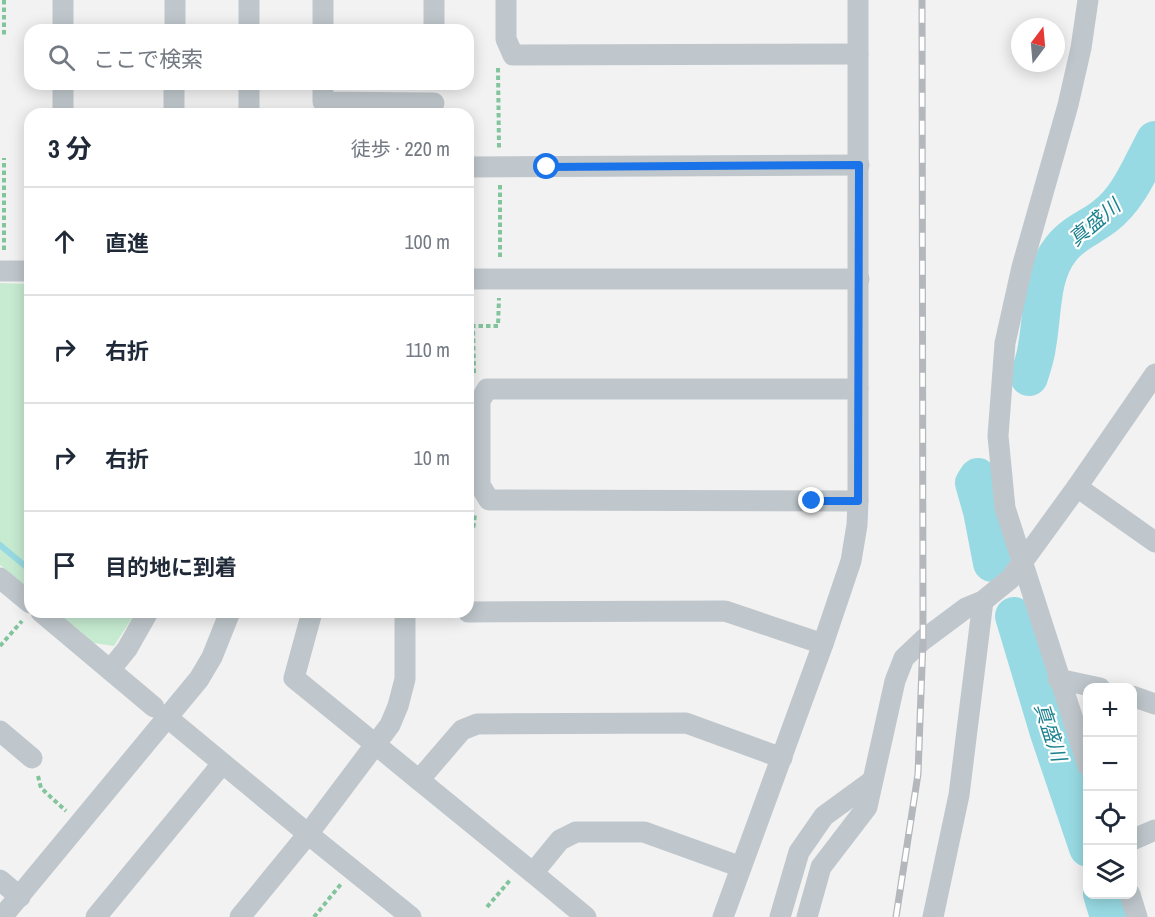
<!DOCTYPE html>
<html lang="ja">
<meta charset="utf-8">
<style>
body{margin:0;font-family:"Archivo Narrow","Noto Sans JP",sans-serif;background:#f6f6f7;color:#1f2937}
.controls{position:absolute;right:18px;bottom:18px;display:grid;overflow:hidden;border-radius:12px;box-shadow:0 3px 15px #0003}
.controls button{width:54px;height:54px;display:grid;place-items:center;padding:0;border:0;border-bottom:2px solid #e0e1e3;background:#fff;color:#1f2937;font:30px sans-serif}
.compass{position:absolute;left:1011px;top:18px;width:54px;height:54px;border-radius:50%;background:#fff;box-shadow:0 3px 15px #0003;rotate:16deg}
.stop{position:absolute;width:18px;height:18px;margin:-14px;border:4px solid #1a73e8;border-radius:50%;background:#fff}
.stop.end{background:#1a73e8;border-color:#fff;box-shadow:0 2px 6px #0008}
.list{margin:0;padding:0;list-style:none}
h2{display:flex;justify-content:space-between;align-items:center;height:78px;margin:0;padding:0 24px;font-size:26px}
h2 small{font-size:20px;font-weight:400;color:#747a83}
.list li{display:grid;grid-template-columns:39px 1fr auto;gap:18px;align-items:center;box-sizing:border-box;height:108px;padding:0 24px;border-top:2px solid #e0e1e3}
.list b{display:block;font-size:22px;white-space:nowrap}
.list em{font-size:20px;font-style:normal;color:#747a83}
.icon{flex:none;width:33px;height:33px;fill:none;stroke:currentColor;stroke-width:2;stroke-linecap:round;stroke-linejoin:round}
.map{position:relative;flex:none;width:1155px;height:917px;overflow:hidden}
.search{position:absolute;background:#fff;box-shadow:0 3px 15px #0003;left:24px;top:24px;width:450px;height:66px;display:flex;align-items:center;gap:15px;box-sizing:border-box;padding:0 21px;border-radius:18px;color:#747a83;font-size:22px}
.panel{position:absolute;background:#fff;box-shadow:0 3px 15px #0003;left:24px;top:108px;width:450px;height:510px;border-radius:18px}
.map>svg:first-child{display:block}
.green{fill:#c6ebd1}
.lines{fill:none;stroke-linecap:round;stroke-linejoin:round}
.stream{stroke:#98dae3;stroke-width:6}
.river{stroke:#98dae3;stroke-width:38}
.path{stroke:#82c59d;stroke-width:4;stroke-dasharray:4.5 3;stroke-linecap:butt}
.minor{stroke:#bfc7cc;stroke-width:21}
.rail-casing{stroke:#b4b7bb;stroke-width:7}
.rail{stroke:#fff;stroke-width:4.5;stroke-dasharray:14;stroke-linecap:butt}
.route{stroke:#1a73e8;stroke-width:8}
.labels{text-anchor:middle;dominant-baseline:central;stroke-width:4.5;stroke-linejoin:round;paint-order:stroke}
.water-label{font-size:20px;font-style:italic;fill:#1d828f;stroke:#fff}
</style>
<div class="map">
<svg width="1155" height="917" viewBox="0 0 1155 917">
<rect width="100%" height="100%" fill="#f3f2f2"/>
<g class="green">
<polygon points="0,283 30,284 30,590 0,565"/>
<polygon points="57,612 136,612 114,646 94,643"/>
</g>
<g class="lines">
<polyline class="stream" points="0,545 30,570"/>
<g class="river">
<path d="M1029,377C1032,367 1036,356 1037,346C1043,314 1040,275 1061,249C1073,233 1090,228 1105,216C1129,198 1141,166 1155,140"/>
<polyline points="978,477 974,483 982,511 992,563"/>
<polyline points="1014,616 1049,733 1088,848"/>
<polyline points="1102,894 1109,917"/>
</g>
<g class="path">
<polyline points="4,0 4,37"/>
<polyline points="498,68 499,148"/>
<polyline points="500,185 500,259"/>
<polyline points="4,250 4,158"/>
<polyline points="474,373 473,326 498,326 499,298"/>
<polyline points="468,530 473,530 475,514"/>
<polyline points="0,646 22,621"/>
<polyline points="38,776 41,788 66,811"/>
<polyline points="487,907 511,879"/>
<polyline points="314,917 341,884"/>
</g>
<g class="minor">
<polyline points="434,0 434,30"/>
<polyline points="506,0 506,39 513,55 858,54"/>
<polyline points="63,30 63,0"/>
<polyline points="175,30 175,0"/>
<polyline points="249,30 249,0"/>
<polyline points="323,30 323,0"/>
<polyline points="323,84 323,102 434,103"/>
<polyline points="63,114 63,84"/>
<polyline points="174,114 174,84"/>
<polyline points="249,114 249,84"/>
<polyline points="468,167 859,165"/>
<polyline points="0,271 30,271"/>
<polyline points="468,279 859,279"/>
<polyline points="1077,487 1155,542"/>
<polyline points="858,501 489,500 480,485 480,401 487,389 858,389"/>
<polyline points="0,578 30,603"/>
<polyline points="41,612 110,670"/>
<polyline points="148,612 127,649 110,670 154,707"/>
<polyline points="312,612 294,678 419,780 462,730 477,724 686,723 782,758"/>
<polyline points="468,612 725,611 823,644"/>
<polyline points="1058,679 1100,688"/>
<polyline points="1132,696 1155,704"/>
<polyline points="168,718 308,834 390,725 398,706 405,679 405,612"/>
<polyline points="0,731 32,758"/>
<polyline points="1088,766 1005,508 998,436 1005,343 1022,267 1068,105 1081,48 1088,0"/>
<polyline points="419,780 533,873 560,840 576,832 644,832 741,867"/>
<polyline points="1132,840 1155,830"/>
<polyline points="533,873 586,917"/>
<polyline points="0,880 20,897"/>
<polyline points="1130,894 1137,917"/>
<polyline points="2,917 199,679 212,657 230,612"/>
<polyline points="96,917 222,764"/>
<polyline points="240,917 308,834 411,917"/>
<polyline points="723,917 823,644 851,561 857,525 858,501 858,0"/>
<polyline points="780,917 799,852 824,816 872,781"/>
<polyline points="807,917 821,867 867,807 895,681 904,658 923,640 966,608 983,601 1010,579 1077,487 1155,374"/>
<polyline points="933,917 959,795 983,601"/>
</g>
<g class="rail-casing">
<polyline id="rail" points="896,917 918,774 923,640 922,0"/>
</g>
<use href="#rail" class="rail"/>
</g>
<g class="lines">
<polyline class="route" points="547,167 859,165 858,501 812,501"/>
</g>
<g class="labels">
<g class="water-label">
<text transform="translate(1094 222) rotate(-40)">真盛川</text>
<text transform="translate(1051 732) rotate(72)">真盛川</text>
</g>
</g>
</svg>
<div class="controls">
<button>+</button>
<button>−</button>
<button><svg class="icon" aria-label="locate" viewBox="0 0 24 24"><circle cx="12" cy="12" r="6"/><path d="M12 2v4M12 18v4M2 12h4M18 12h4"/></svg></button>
<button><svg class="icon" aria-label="layers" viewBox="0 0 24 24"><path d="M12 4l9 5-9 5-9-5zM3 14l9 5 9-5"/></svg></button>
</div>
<svg class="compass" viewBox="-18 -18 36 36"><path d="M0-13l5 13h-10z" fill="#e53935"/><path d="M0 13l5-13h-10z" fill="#747a83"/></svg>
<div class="stop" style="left:547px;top:167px"></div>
<div class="stop end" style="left:812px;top:501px"></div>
<div class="search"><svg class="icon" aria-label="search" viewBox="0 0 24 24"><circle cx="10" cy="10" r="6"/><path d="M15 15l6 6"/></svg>ここで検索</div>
<section class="panel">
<h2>3 分<small>徒歩 · 220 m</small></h2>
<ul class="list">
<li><svg class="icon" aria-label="ahead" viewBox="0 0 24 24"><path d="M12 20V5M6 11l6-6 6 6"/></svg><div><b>直進</b></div><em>100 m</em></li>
<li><svg class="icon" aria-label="right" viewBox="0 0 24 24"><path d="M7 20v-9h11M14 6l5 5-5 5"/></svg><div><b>右折</b></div><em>110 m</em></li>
<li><svg class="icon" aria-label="right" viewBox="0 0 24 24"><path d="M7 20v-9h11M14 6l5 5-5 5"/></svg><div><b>右折</b></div><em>10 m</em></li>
<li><svg class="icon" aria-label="arrive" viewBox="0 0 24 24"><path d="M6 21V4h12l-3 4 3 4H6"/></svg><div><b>目的地に到着</b></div></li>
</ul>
</section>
</div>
